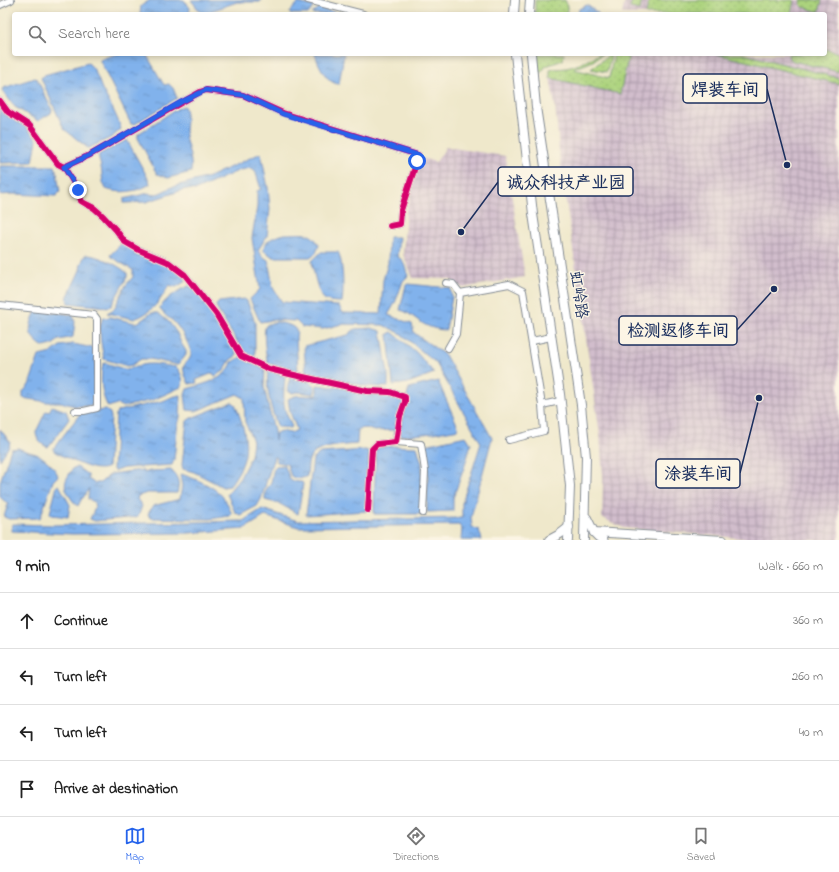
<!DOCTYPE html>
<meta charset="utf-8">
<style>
body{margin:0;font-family:"Indie Flower","LXGW WenKai TC",sans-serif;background:#f6f6f6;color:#222}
.stop{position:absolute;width:12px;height:12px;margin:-9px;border:3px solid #2563eb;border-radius:50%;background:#fff}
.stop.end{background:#2563eb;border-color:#fff;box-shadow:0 1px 4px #0008}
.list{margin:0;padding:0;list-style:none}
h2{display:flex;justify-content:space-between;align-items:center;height:52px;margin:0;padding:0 16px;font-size:17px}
h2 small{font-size:13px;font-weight:400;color:#767676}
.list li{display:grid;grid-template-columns:26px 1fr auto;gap:12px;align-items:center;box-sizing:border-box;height:56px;padding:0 16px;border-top:1px solid #e0e0e0}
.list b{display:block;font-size:15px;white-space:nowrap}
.list em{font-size:13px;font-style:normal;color:#767676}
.icon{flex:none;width:22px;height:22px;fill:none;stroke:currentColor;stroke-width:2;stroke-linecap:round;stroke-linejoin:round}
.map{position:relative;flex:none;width:839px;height:540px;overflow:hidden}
.search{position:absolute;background:#fff;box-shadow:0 2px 6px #0003;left:12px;right:12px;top:12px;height:44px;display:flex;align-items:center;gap:10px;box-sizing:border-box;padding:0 14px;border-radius:4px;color:#767676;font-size:15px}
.sheet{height:276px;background:#fff}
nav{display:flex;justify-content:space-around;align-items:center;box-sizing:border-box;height:56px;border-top:1px solid #e0e0e0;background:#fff;font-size:11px;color:#767676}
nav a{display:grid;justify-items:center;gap:2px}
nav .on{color:#2563eb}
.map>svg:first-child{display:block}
.industrial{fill:url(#industrial-grid)}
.grass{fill:url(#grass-dots);stroke:#64816e}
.water{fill:url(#water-ripples);stroke:#4e70a5}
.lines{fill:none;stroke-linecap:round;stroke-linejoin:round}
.minor-casing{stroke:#858c94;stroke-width:8}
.major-casing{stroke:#858c94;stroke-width:10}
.highway-casing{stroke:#858c94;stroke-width:11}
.minor{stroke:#fff;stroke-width:6}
.major{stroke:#fff;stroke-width:8}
.highway{stroke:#fff;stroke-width:9}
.cycleway-casing{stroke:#fcf5e5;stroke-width:8}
.cycleway{stroke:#d6006c;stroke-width:6}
.route{stroke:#2563eb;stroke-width:5}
.labels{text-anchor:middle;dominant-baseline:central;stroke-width:3;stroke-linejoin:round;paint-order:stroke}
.street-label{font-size:16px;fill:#1b2f5e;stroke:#fcf5e5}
.leader{fill:none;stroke:#1b2f5e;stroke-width:1.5}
.callout-dot{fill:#1b2f5e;stroke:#fcf5e5;stroke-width:1.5}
.callout{fill:#fcf5e5;stroke:#1b2f5e;stroke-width:1.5}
.callout-label{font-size:17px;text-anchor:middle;font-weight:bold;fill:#1b2f5e}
</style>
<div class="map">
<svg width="839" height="540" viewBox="0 0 839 540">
<defs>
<pattern id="industrial-grid" width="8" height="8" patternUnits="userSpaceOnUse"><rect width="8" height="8" fill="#d1bdcc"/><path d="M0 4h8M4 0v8" fill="none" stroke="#a99aa9"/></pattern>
<pattern id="grass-dots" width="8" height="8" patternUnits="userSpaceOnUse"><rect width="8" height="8" fill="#acd37d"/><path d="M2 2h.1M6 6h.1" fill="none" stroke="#93b56e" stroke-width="1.8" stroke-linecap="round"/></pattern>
<pattern id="water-ripples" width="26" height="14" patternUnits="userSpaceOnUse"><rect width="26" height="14" fill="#81b2ec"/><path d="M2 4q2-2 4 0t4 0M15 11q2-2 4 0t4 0" fill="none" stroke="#6991c2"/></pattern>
</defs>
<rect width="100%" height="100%" fill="#fcf5e5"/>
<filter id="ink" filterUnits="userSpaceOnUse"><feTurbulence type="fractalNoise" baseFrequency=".025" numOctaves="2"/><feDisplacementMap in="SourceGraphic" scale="8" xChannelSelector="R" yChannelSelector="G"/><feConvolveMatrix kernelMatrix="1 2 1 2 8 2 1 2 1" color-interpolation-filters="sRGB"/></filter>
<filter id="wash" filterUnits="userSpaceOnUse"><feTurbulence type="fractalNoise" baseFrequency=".012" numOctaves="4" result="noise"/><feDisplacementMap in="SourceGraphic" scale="16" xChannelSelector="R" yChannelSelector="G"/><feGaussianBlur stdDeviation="0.9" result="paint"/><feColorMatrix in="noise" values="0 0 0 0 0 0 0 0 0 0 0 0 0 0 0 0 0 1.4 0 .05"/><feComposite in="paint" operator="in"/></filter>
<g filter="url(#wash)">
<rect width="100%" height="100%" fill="#efe8cb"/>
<g class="industrial">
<polygon points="625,0 839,0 839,540 761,540 624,528 602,518 603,479 600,435 559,153 558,136 555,105 550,78 550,70 556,68 574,69 609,78 614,54 825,54 825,14 622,14"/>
<polygon points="446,147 505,156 525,277 463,288 449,279 413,278 403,254 406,211 421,158 436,162"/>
</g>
<g class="grass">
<polygon points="535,0 565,0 567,6 567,14 535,14"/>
<polygon points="632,0 642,0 640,10 630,8"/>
<polygon points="649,0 794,0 791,14 646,14"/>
<polygon points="801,0 822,0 819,12 803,7 800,4"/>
<polygon points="825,49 839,53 839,72 793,61 789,58 788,54 825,54"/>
<polygon points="537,54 564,54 563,60 546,66 539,75"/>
<path d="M599,54H602L593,61L574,69L609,78L614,54H629L620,94L550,78V70C556,68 561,69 566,68C577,66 589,60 599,54Z"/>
<polygon points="716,54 744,54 839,78 839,84"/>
<polygon points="609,55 611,56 607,72 591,69"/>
</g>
<g class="water">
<polygon points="150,0 184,0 190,8 189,14 140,14 141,6"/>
<polygon points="191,0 261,0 260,2 237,2 202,14"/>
<polygon points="298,3 313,6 314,7 308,14 290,14 290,12"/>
<polygon points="587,5 599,14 578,14 579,9"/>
<polygon points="319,8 342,14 312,14"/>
<polygon points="117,54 146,54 164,85 169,84 173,88 177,98 135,124 131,124 100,61 101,59"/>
<path d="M315,54H344L339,84C327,84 318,64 315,54Z"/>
<path d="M88,63C96,69 98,80 102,89C109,102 117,115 121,129L112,137L88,148L64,129L41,78L44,75Z"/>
<polygon points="35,78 37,79 52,110 51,113 38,121 15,107 2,90 3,88"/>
<polygon points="0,106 24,124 37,140 33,162 0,163"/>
<path d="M184,106C188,116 185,124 185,134C186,146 193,158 191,172L168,178L157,174L138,138V134L178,108Z"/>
<path d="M127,140L149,180L150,184C138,192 119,194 106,189C101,180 103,176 101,167C100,161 98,160 99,154Z"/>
<polygon points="261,153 268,188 270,209 267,236 258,250 262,256 268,260 273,288 282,302 339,306 343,313 381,314 383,280 388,263 389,237 399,237 397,256 403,261 408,276 403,281 395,303 388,315 412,324 414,333 445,355 492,438 471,517 472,527 479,530 482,540 461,540 462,529 459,525 298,527 265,516 244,529 188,533 72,534 12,531 12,524 53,525 243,521 262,509 298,521 462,518 462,503 481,443 436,363 400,333 383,325 342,324 323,329 302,327 296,321 273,320 260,322 250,299 260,289 252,238 257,207 257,191 261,189 255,170 251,168 240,170 196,190 186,189 146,202 124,203 124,199 149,193 152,195 160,193 172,187 209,177"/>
<polygon points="0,166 55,166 57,173 60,192 56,196 13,194 0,195"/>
<path d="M285,234C300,234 311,230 319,245L316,253L310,257H273L263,250C266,239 274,237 285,234Z"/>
<path d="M123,242C138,250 179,266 186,281L176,287L169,285C161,300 152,313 134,319L107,313L114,309L126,285L133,277V270L111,257L110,255Z"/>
<path d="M321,252H338C343,260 344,291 342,302C338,302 331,302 326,300C318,297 313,270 312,261Z"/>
<path d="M85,255C95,254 119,265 127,273V277L111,306L107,307L68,303L67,298L80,270L81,264Z"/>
<path d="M408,284L450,288L452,297L446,330C438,330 428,327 422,323C414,318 409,312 400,310L406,285Z"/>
<path d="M189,286C206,292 227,337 237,354L236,356L230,360L224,371L215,376L213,373L196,380L197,383L189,384C187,379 182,371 184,366C186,361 192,359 191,353C190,344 179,327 173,321C168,317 162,314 160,308C166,298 179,290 189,286Z"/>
<polygon points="244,299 247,301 255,322 255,355 253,358 244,353 217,309 216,305 219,302"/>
<path d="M37,310L73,315L75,322L73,337L59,340L52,345L44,347C26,336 28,327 37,310Z"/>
<path d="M151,313H158L169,322L177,333L181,343L186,351V355L178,365L150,359H141L132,365L127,366L104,359C102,347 97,329 103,318L110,317L135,323L139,322Z"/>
<path d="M277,322C285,324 292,324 297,331L296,338L298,372L268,363C266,357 263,334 265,327C267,323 273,323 277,322Z"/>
<polygon points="371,328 381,331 388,374 388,387 367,386 306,373 304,346 348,335 355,329"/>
<polygon points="392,332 416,352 434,373 408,383 393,385 388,334"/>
<polygon points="73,344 93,348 96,353 94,404 90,406 74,406 61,402 47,402 23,398 23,392 29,385 39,356 51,353 60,346"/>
<path d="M241,357L265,369L264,387L274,431L275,440L276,433L280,431L291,433L297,430L290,412L288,399C300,392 304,398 317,395V385L393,394L403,397L404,402L396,433L394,435V430L374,431L366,428L358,429L357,444C345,445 320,446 312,455C307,460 308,469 307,476C301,479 297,480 291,476L287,464L277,462L275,456L274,457L261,499L257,506L240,515L235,512L227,494L240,478L251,456L253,441L245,422L244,398L237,394L196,411L187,410L185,395L187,389C203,384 227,380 232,362Z"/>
<path d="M106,363L127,370C147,361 156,364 176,367C181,372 185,382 181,387L153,400L123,407L117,404L108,407C101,395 100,377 103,364Z"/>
<path d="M269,370L284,375L285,378C284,390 282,401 286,413C288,418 291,422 292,427L290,428L278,427C272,414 264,383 269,370Z"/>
<path d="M291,377C301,378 319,380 314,394L298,392L292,393L289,392C287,387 288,382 291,377Z"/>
<polygon points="438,381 459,429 442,432 403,436 399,434 409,388"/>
<polygon points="180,395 181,395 180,417 177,429 174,460 172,465 124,468 115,471 113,470 116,413 118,411 163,401 172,397"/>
<path d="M232,402L235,404C243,424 251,446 241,467C238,474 233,480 230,486L223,487L194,472L183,469L182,465L187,421L191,418Z"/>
<path d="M52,406L66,411L69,419L48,447C41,445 36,439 36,432L46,411L49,412Z"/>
<path d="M106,410L110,413L111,417L108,467C96,475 66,457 55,452L53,449L80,414L85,412Z"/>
<polygon points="0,429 10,442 9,446 0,460"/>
<polygon points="466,436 471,444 465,465 453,498 453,511 427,512 428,471 425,445"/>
<polygon points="390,446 417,447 422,464 421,514 374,514 376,448"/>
<path d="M18,448C24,451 30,452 36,454C43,456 56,468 58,476L53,481L40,518L9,519L4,517L8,504L0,497V482L11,449Z"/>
<polygon points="366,450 369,452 366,511 306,515 313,459 320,453"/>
<path d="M284,465C290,476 287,482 302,482L303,484L298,514L280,504L265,500C265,487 267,491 271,482C273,476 272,470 276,466Z"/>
<path d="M77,467L88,475V479L94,483H100L111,474L142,470L144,473L150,471L171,470C178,477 180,483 177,493H147L138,496L137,499L142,506L138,517L95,521L90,519L95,508L94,502L88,499L89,488L83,498H82L78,506C74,503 72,500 69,495C62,483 66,480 73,468Z"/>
<path d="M181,474C195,479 213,485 223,497C227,501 229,509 232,514L230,516L210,519L150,518L148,514L153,506L180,499L182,486L180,475Z"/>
<polygon points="59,485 70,505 68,517 52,515 50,513 57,486"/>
</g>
</g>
<g filter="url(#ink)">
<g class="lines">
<g class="minor-casing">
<g id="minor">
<polyline points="308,0 363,14"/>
<polyline points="0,5 11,0"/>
<polyline points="0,101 8,112 30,126 58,164 64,167 69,175 78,190 81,201 86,204 94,208 103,216 116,230 125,242 139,250 168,262 185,275 216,314 241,356 269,369 294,375 367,391 390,392 405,397 405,402 400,416 396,442 377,444 372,449 368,510"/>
<polyline points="64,167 90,155 200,92 206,90 243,95 283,113 418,155 417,161 401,210 400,224 390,226"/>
<polyline points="446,283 453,284 460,293"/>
<polyline points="0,305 94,315 97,319 97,408 84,411 75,411"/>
<polyline points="532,341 551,337"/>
<polyline points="448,348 456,334 460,293 509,284 523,291 542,405 544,431 509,440"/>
<polyline points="542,405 560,401"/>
<polyline points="396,442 421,444 425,471 423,513"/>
</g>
</g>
<g class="major-casing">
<g id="major">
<polyline points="514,14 515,0"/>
<polyline points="529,14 530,0"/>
<polyline points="515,54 533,214 560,394 570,486 568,540"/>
<polyline points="531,54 536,107 581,405 586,457 584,540"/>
<polyline points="587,518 594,532 723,540"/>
<polyline points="549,540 560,534 569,527"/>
</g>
</g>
<g class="highway-casing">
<polyline id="highway" points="594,532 599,537 603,540"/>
</g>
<use href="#minor" class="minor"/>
<use href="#major" class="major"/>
<use href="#highway" class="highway"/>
<g class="cycleway-casing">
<g id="cycleway">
<polyline points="0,101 8,112 30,126 58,164 64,167 69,175 78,190 81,201 86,204 94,208 103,216 116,230 125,242 139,250 168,262 185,275 216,314 241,356 269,369 294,375 367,391 390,392 405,397 405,402 400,416 396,442 377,444 372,449 368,510"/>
<polyline points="64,167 90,155 200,92 206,90 243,95 283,113 418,155 417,161 401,210 400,224 390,226"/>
</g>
</g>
<use href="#cycleway" class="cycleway"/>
</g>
</g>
<g class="lines" filter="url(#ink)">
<polyline class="route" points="78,190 64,167 90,155 181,102 206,90 243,95 283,114 418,155 417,161"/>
</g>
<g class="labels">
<g class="street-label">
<text transform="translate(578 295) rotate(82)">虹岭路</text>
</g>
</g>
<path class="leader" d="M787 165L767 89M461 232L498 182M774 289L737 330M759 398L740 473"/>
<g class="callout-dot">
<circle cx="787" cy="165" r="4"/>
<circle cx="461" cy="232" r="4"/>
<circle cx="774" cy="289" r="4"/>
<circle cx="759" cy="398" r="4"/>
</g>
<g class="callout">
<rect x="683" y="74" width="84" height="29" rx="4"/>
<rect x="498" y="167" width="135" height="29" rx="4"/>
<rect x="619" y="316" width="118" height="29" rx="4"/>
<rect x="656" y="459" width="84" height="29" rx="4"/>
</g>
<g class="callout-label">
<text x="725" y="95">焊装车间</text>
<text x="566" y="188">诚众科技产业园</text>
<text x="678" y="336">检测返修车间</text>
<text x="698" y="479">涂装车间</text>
</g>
</svg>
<div class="stop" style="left:417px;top:161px"></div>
<div class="stop end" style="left:78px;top:190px"></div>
<div class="search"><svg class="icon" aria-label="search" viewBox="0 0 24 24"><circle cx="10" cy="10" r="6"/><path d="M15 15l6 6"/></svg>Search here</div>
</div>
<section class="sheet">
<h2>9 min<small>Walk · 660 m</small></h2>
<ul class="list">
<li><svg class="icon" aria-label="ahead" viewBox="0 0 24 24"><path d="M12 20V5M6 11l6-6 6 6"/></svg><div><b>Continue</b></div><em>360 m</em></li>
<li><svg class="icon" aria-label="left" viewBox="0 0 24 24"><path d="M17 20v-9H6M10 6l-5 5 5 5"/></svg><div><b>Turn left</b></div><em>260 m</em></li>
<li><svg class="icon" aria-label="left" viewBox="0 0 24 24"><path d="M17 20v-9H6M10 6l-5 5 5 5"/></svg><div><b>Turn left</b></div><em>40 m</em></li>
<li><svg class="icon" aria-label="arrive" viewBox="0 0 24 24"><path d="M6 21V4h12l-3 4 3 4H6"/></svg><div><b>Arrive at destination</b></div></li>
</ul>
</section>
<nav>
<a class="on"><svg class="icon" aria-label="map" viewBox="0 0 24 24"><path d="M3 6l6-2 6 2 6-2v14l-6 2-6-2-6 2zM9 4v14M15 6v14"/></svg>Map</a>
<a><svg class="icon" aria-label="directions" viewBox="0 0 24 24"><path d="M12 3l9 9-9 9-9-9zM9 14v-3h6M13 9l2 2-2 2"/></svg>Directions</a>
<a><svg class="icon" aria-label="saved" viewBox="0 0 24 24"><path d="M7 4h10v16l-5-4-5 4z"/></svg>Saved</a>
</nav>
